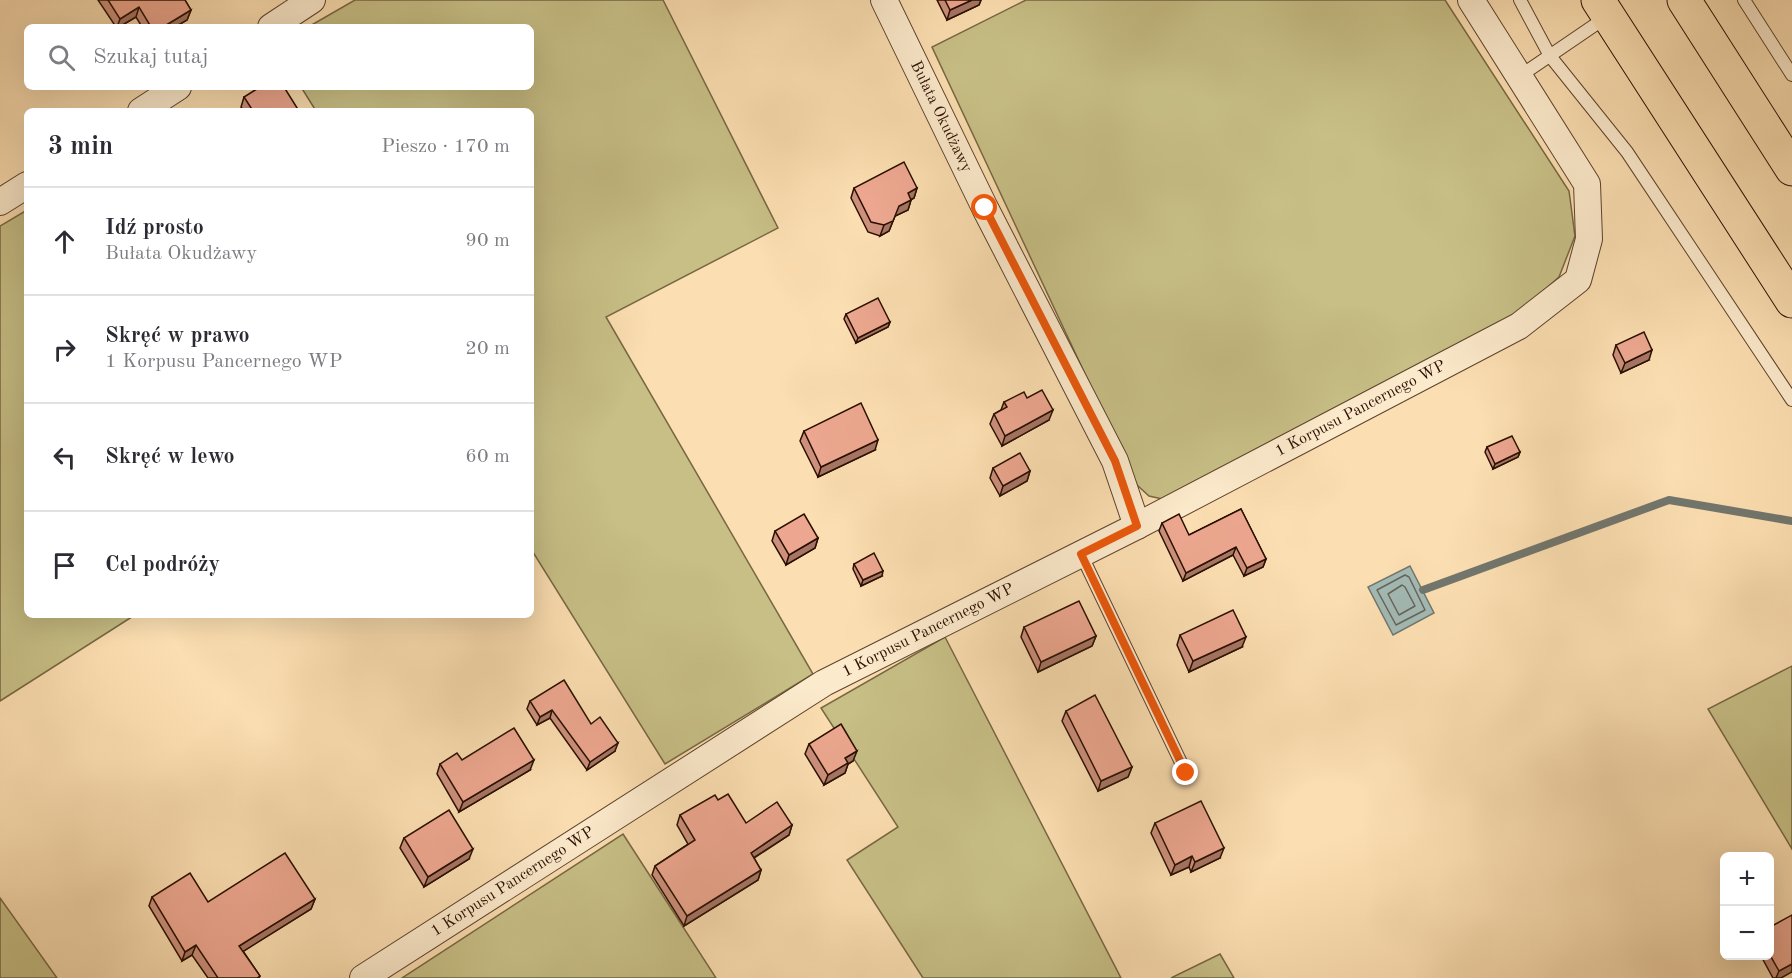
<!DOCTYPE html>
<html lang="pl">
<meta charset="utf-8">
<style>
body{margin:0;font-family:"Old Standard TT",serif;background:#f7f7f7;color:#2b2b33}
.controls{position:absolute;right:18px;bottom:18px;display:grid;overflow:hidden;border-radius:9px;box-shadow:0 6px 24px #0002}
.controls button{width:54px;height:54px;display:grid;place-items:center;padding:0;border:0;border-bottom:2px solid #e1e1e2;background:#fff;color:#2b2b33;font:30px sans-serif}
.stop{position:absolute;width:18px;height:18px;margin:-14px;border:4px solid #ea580c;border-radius:50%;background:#fff}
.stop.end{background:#ea580c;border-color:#fff;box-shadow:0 2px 6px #0008}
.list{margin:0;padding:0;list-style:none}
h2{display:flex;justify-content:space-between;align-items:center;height:78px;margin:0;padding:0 24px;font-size:26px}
h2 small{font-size:20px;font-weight:400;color:#7c7c81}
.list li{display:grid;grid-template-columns:39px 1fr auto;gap:18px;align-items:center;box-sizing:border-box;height:108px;padding:0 24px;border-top:2px solid #e1e1e2}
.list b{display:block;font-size:22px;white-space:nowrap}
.list p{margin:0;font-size:20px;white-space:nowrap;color:#7c7c81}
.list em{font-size:20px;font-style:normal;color:#7c7c81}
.icon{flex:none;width:33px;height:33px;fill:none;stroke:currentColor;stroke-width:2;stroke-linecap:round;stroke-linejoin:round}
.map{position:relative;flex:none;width:1792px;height:978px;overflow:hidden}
.search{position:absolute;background:#fff;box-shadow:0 6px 24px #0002;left:24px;top:24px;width:510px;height:66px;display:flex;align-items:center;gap:15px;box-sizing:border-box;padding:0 21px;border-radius:9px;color:#7c7c81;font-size:22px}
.panel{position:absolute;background:#fff;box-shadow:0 6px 24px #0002;left:24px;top:108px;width:510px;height:510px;border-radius:9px}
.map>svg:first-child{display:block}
.green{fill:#c7bf86;stroke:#786743;stroke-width:1.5}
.water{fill:#a2bab5;stroke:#72766d;stroke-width:1.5}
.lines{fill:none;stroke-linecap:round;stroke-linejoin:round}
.shore{stroke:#66645a;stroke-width:1.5}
.stream{stroke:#72766d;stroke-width:8}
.service-casing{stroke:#5e432c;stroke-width:14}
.minor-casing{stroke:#5e432c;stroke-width:28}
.motorway-casing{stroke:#2a0f00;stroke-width:35}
.service{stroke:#fceacc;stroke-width:12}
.minor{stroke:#fceacc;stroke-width:26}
.motorway{stroke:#fbdeb1;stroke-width:33}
.wall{fill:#cc907c;stroke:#2a0f00;stroke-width:1.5}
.shaded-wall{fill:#a67565;stroke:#2a0f00;stroke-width:1.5}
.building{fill:#eda790;stroke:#2a0f00;stroke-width:1.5}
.route{stroke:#ea580c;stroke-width:8}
.labels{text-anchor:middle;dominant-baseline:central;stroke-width:5;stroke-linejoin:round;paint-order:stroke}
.street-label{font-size:16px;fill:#2a0f00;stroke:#fceacc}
</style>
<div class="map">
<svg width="1792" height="978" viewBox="0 0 1792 978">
<rect width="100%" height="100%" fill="#fbdeb1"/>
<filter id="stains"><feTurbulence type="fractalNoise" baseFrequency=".00333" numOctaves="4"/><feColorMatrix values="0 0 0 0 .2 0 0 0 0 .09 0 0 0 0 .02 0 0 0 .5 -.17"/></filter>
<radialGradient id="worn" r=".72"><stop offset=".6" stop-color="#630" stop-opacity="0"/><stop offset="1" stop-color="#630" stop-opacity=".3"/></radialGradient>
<g class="green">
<polygon points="355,0 663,0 778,228 606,317 813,674 665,764 531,549 531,111 316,111 301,87 531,87 531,27 308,27"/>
<polygon points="1026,0 1445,0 1569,191 1575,236 1559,277 1511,320 1171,501 1149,496 1137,485 932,47"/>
<polygon points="27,210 27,615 135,615 0,701 0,226"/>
<polygon points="945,637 1121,978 923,978 847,860 898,827 821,708"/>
<polygon points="1792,666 1792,849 1708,709"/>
<polygon points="623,834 716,978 402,978"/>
<polygon points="0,898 57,978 0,978"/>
<polygon points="1220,954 1234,978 1171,978"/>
</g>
<polygon class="water" points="1410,566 1434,613 1393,635 1368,587"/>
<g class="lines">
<g class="shore">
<polygon points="1405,575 1409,577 1425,610 1396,625 1377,590"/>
<polygon points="1402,585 1405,587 1415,606 1399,615 1388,594"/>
</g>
<polyline class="stream" points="1423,590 1669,500 1792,521"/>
<g class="service-casing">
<g id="service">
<polyline points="1520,0 1550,56 1627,152 1792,400"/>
<polyline points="1744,0 1792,75"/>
<polyline points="1520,76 1608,16"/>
<polyline points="1081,554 1186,773"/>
</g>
</g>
<g class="minor-casing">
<g id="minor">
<path id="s1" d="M884,0L985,208L1115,461L1137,526"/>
<polyline points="271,27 312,0"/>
<polyline points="141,111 178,87"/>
<polyline points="0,202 27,185"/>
<path id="s2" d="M363,978L824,683L1137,526L1519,326L1578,280L1589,239L1587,184L1471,0"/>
</g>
</g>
<g class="motorway-casing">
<g id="motorway">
<polyline points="1598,0 1792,301"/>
<polyline points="1684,0 1792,169"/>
</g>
</g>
<use href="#service" class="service"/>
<use href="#minor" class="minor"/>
<use href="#motorway" class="motorway"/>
</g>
<g class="wall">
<polygon points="98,0 185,0 191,10 187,20 175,27 142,27 136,17 119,27 116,27"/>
<polygon points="937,0 981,0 979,5 947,20"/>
<polygon points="244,97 299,111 244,111 241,107"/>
<polygon points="854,188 917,188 914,198 911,200 908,210 895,216 889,231 880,236 868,232 851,198"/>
<polygon points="846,314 890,322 888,327 856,343 844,319"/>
<polygon points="1616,345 1649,360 1621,373 1613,355"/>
<polygon points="1027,398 1049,420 1002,446 990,424 994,414 1001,410 1004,402"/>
<polygon points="804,431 875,450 818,477 800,441"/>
<polygon points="1487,447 1520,452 1518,457 1493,469 1485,452"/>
<polygon points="993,468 1030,471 1027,481 1000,496 990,478"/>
<polygon points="1241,509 1266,559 1263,567 1244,576 1233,555 1183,581 1159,531 1162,523 1189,535"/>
<polygon points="775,531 818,538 815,548 786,565 772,541"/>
<polygon points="854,564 882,576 861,586 853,569"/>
<polygon points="1024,627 1096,636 1092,646 1038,672 1021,637"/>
<polygon points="1180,635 1242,647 1189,672 1177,645"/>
<polygon points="530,701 591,724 615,751 587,770 550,718 537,725 527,709"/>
<polygon points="1066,711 1132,767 1128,777 1098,791 1062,721"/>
<polygon points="809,744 853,761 848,764 845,773 824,785 805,754"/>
<polygon points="440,764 530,770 459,812 437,774"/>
<polygon points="718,800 746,823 792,825 789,835 754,858 761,870 758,880 684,926 652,875 655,866 688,844 677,825 680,815"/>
<polygon points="1155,823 1220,858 1191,872 1189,867 1171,875 1151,833"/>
<polygon points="404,838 469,859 424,887 400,848"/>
<polygon points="152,897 208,902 315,899 311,909 243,951 260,976 259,978 208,978 192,955 182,961 149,906"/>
<polygon points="1792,915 1781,978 1773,978 1761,956 1770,956"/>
</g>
<g class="shaded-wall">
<polygon points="972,0 981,0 979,5 947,20 950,10"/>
<polygon points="139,7 136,17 119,27 117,27 120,19"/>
<polygon points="191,10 187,20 175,27 163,27"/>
<polygon points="917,188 914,198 904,203 908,193"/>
<polygon points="911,200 908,210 895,216 889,231 880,236 884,225 899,206"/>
<polygon points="890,322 888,327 856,343 858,338"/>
<polygon points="1652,350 1649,360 1621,373 1625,363"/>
<polygon points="1053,410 1049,420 1002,446 1005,436"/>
<polygon points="878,440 875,450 818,477 821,467"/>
<polygon points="1520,452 1518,457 1493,469 1495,464"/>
<polygon points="1030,471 1027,481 1000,496 1003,486"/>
<polygon points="818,538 815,548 786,565 789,555"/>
<polygon points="1236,547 1233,555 1183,581 1186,573"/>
<polygon points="1266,559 1263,567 1244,576 1247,568"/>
<polygon points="883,571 882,576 861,586 863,580"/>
<polygon points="1096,636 1092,646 1038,672 1041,662"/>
<polygon points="1246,637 1242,647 1189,672 1193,661"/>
<polygon points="552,710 550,718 537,725 540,717"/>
<polygon points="618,743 615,751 587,770 590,762"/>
<polygon points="857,751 853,761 848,764 845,773 824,785 828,775 845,758"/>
<polygon points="534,760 530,770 459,812 463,802"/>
<polygon points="1132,767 1128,777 1098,791 1101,781"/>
<polygon points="792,825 789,835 747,862 751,853"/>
<polygon points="1224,848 1220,858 1191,872 1195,862"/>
<polygon points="473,849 469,859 424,887 428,877"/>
<polygon points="1192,856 1189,867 1171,875 1175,865"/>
<polygon points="761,870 758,880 684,926 687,916"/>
<polygon points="315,899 311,909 236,956 239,946"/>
<polygon points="196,945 192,955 182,961 185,952"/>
<polygon points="1792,964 1792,972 1781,978 1776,978 1779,971"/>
</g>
<g class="building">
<polygon points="108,0 185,0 191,10 163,27 151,27 139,7 120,19"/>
<polygon points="945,0 972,0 950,10"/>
<polygon points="260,87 284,87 299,111 253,111 244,97"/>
<polygon points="904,162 917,188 908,193 911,200 899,206 893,221 884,225 871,222 854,188"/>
<polygon points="878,298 890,322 858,338 846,314"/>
<polygon points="1644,332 1652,350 1625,363 1616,345"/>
<polygon points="1042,390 1053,410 1005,436 994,414 1007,407 1004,402 1024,392 1027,398"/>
<polygon points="861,403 878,440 821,467 804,431"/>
<polygon points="1512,436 1520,452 1495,464 1487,447"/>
<polygon points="1020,453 1030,471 1003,486 993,468"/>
<polygon points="1241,509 1266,559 1247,568 1236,547 1186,573 1162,523 1179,514 1189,535"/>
<polygon points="804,514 818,538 789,555 775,531"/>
<polygon points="874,553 883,571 863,580 854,564"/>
<polygon points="1079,601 1096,636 1041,662 1024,627"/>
<polygon points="1233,610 1246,637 1193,661 1180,635"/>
<polygon points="564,680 591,724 600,717 618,743 590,762 552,710 540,717 530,701"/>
<polygon points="1095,695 1132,767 1101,781 1066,711"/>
<polygon points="841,724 857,751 845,758 848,763 828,775 809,744"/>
<polygon points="514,728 534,760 463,802 440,764 457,753 462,760"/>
<polygon points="728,794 746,823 777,802 792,825 751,853 761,870 687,916 655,866 695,840 680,815 715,795 718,800"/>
<polygon points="1201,801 1224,848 1195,862 1192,856 1175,865 1155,823"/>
<polygon points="449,810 473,849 428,877 404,838"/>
<polygon points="285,853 315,899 239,946 260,976 257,978 218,978 196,945 185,952 152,897 190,873 208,902"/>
<polygon points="1792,915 1792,964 1779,971 1770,955 1770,927"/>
</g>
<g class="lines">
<polyline class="route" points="985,208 1115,461 1137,526 1081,554 1186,773"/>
</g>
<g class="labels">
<g class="street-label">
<text stroke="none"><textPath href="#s1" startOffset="130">Bułata Okudżawy</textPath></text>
<text stroke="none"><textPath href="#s2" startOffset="1150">1 Korpusu Pancernego WP</textPath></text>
<text stroke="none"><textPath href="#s2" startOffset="664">1 Korpusu Pancernego WP</textPath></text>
<text stroke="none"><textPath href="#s2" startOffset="178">1 Korpusu Pancernego WP</textPath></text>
</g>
</g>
<rect width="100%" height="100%" filter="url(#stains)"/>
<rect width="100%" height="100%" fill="url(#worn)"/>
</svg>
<div class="controls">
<button>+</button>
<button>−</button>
</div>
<div class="stop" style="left:985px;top:208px"></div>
<div class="stop end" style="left:1186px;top:773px"></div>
<div class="search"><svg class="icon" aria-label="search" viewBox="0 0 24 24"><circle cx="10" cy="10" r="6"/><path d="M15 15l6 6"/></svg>Szukaj tutaj</div>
<section class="panel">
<h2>3 min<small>Pieszo · 170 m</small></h2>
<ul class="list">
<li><svg class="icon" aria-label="ahead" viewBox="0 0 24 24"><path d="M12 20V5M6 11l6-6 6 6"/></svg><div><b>Idź prosto</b><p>Bułata Okudżawy</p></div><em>90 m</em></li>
<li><svg class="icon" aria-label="right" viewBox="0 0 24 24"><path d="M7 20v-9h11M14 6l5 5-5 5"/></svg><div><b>Skręć w prawo</b><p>1 Korpusu Pancernego WP</p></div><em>20 m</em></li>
<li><svg class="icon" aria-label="left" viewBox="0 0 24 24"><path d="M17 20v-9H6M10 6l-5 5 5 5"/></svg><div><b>Skręć w lewo</b></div><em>60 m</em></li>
<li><svg class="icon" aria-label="arrive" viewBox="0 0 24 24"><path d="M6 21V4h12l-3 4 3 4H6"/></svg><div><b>Cel podróży</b></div></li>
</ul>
</section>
</div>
